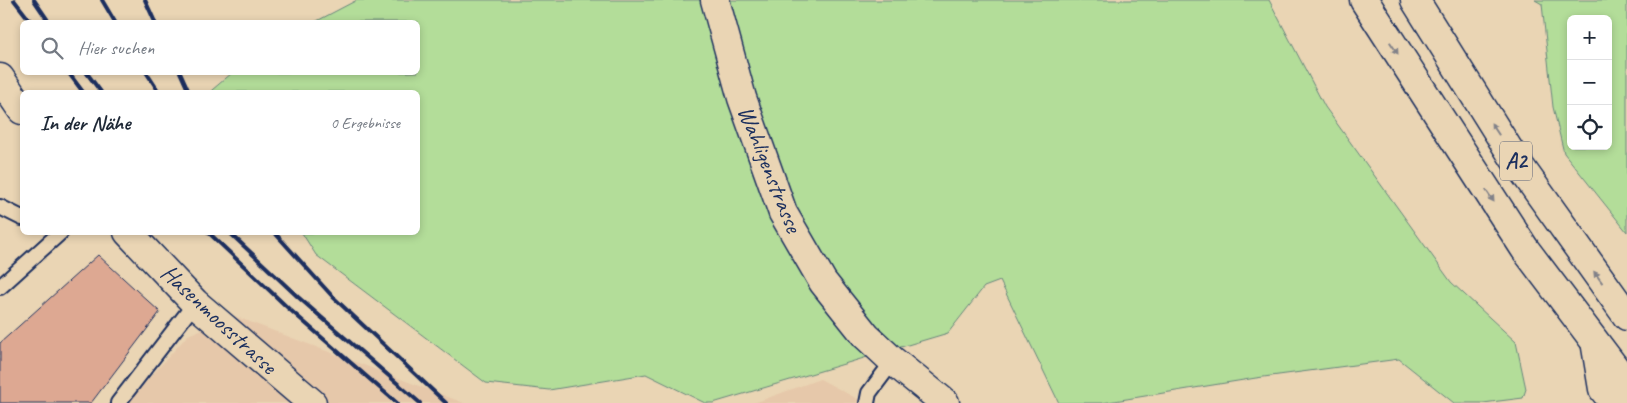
<!DOCTYPE html>
<html lang="de">
<meta charset="utf-8">
<style>
body{margin:0;font-family:Caveat,sans-serif;background:#f2f2f3;color:#1f2937}
.controls{position:absolute;right:15px;top:15px;display:grid;overflow:hidden;border-radius:8px;box-shadow:0 2px 8px #0003}
.controls button{width:45px;height:45px;display:grid;place-items:center;padding:0;border:0;border-bottom:1px solid #e0e1e3;background:#fff;color:#1f2937;font:25px sans-serif}
.list{margin:0;padding:0;list-style:none}
h2{display:flex;justify-content:space-between;align-items:center;height:65px;margin:0;padding:0 20px;font-size:21px}
h2 small{font-size:16px;font-weight:400;color:#747a83}
.icon{flex:none;width:28px;height:28px;fill:none;stroke:currentColor;stroke-width:2;stroke-linecap:round;stroke-linejoin:round}
.map{position:relative;flex:none;width:1627px;height:403px;overflow:hidden}
.search{position:absolute;background:#fff;box-shadow:0 2px 8px #0003;left:20px;top:20px;width:400px;height:55px;display:flex;align-items:center;gap:12px;box-sizing:border-box;padding:0 18px;border-radius:8px;color:#747a83;font-size:19px}
.panel{position:absolute;background:#fff;box-shadow:0 2px 8px #0003;left:20px;top:90px;width:400px;height:145px;border-radius:8px}
.map>svg:first-child{display:block}
.built{fill:#e6c8aa}
.green{fill:#b3dd99;stroke:#67867c;fill-rule:evenodd}
.building{fill:#dda892;stroke:#1b2f5e}
.lines{fill:none;stroke-linecap:round;stroke-linejoin:round}
.service-casing{stroke:#1b2f5e;stroke-width:18}
.minor-casing{stroke:#1b2f5e;stroke-width:31}
.motorway-casing{stroke:#1b2f5e;stroke-width:31}
.service{stroke:#ead5b4;stroke-width:14}
.minor{stroke:#ead5b4;stroke-width:28}
.motorway{stroke:#ead5b4;stroke-width:28}
.rail{stroke:#1b2f5e;stroke-width:4}
.oneway{fill:#828289}
.labels{text-anchor:middle;dominant-baseline:central;stroke-width:5;stroke-linejoin:round;paint-order:stroke}
.shield{fill:#ead5b4;stroke:#596178;stroke-width:1}
.shield-label{font-size:22px;font-weight:bold;fill:#1b2f5e}
.street-label{font-size:24px;fill:#1b2f5e;stroke:#ead5b4}
</style>
<div class="map">
<svg width="1627" height="403" viewBox="0 0 1627 403">
<rect width="100%" height="100%" fill="#ead5b4"/>
<filter id="ink" filterUnits="userSpaceOnUse"><feTurbulence type="fractalNoise" baseFrequency=".02" numOctaves="2"/><feDisplacementMap in="SourceGraphic" scale="10" xChannelSelector="R" yChannelSelector="G"/><feConvolveMatrix kernelMatrix="1 2 1 2 8 2 1 2 1" color-interpolation-filters="sRGB"/></filter>
<g filter="url(#ink)">
<g class="built">
<polygon points="234,316 464,403 127,403 188,335"/>
<polygon points="820,379 865,403 754,403"/>
</g>
<g class="green">
<polygon points="357,0 1269,0 1325,107 1451,282 1516,342 1526,389 1523,398 1483,403 1454,403 1399,359 1256,378 1102,403 1059,403 1000,281 984,287 948,333 713,403 705,403 646,374 549,390 486,383 316,255 302,233 418,232 418,92 214,92 212,90 232,73 418,72 418,22 315,22"/>
<path d="M1535,0H1627V232L1564,153L1553,107L1542,4ZM1571,19H1608V146H1571Z"/>
</g>
<polygon class="building" points="98,255 160,312 91,403 0,403 0,343"/>
<g class="lines">
<g class="service-casing">
<g id="service">
<polyline points="0,207 22,218"/>
<polyline points="0,287 61,232"/>
<polyline points="118,403 195,303"/>
<polyline points="867,403 869,393 893,361"/>
</g>
</g>
<g class="minor-casing">
<g id="minor">
<polyline points="715,0 742,98 783,213 823,282 866,336 893,361 945,403"/>
<polyline points="0,78 22,110"/>
<polyline points="128,232 195,303 312,403"/>
</g>
</g>
<g class="motorway-casing">
<g id="motorway">
<polyline points="1364,0 1525,249 1627,384"/>
<polyline points="1415,0 1514,158 1627,316"/>
<polyline points="1596,347 1603,389 1614,403"/>
</g>
</g>
<use href="#service" class="service"/>
<use href="#minor" class="minor"/>
<use href="#motorway" class="motorway"/>
<g class="rail">
<polyline points="14,0 31,22"/>
<polyline points="34,0 49,22"/>
<polyline points="102,0 115,22"/>
<polyline points="145,0 155,22"/>
<polyline points="68,72 83,92"/>
<polyline points="86,72 101,92"/>
<polyline points="146,72 159,92"/>
<polyline points="180,72 189,92"/>
<polyline points="208,232 288,308 397,403"/>
<polyline points="229,232 298,297 420,403"/>
<polyline points="274,232 333,297 446,403"/>
</g>
</g>
<defs><path id="oneway-solid" d="M-6-.8H1V-3.2L6.5 0L1 3.2V.8H-6Z" transform="scale(1.25)"/></defs>
<g class="oneway">
<use href="#oneway-solid" transform="translate(1394 48) rotate(56)"/>
<use href="#oneway-solid" transform="translate(1495 129) rotate(-123)"/>
<use href="#oneway-solid" transform="translate(1490 196) rotate(56)"/>
<use href="#oneway-solid" transform="translate(1598 277) rotate(-126)"/>
</g>
</g>
<g class="labels">
<rect class="shield" x="1500" y="141.5" width="32" height="39" rx="4"/>
<g class="shield-label">
<text x="1516" y="161">A2</text>
</g>
<g class="street-label">
<text transform="translate(770 169) rotate(68)">Wahligenstrasse</text>
<text transform="translate(219 319) rotate(43)">Hasenmoosstrasse</text>
</g>
</g>
</svg>
<div class="controls">
<button>+</button>
<button>−</button>
<button><svg class="icon" aria-label="locate" viewBox="0 0 24 24"><circle cx="12" cy="12" r="6"/><path d="M12 2v4M12 18v4M2 12h4M18 12h4"/></svg></button>
</div>
<div class="search"><svg class="icon" aria-label="search" viewBox="0 0 24 24"><circle cx="10" cy="10" r="6"/><path d="M15 15l6 6"/></svg>Hier suchen</div>
<section class="panel">
<h2>In der Nähe<small>0 Ergebnisse</small></h2>
<ul class="list">
</ul>
</section>
</div>
